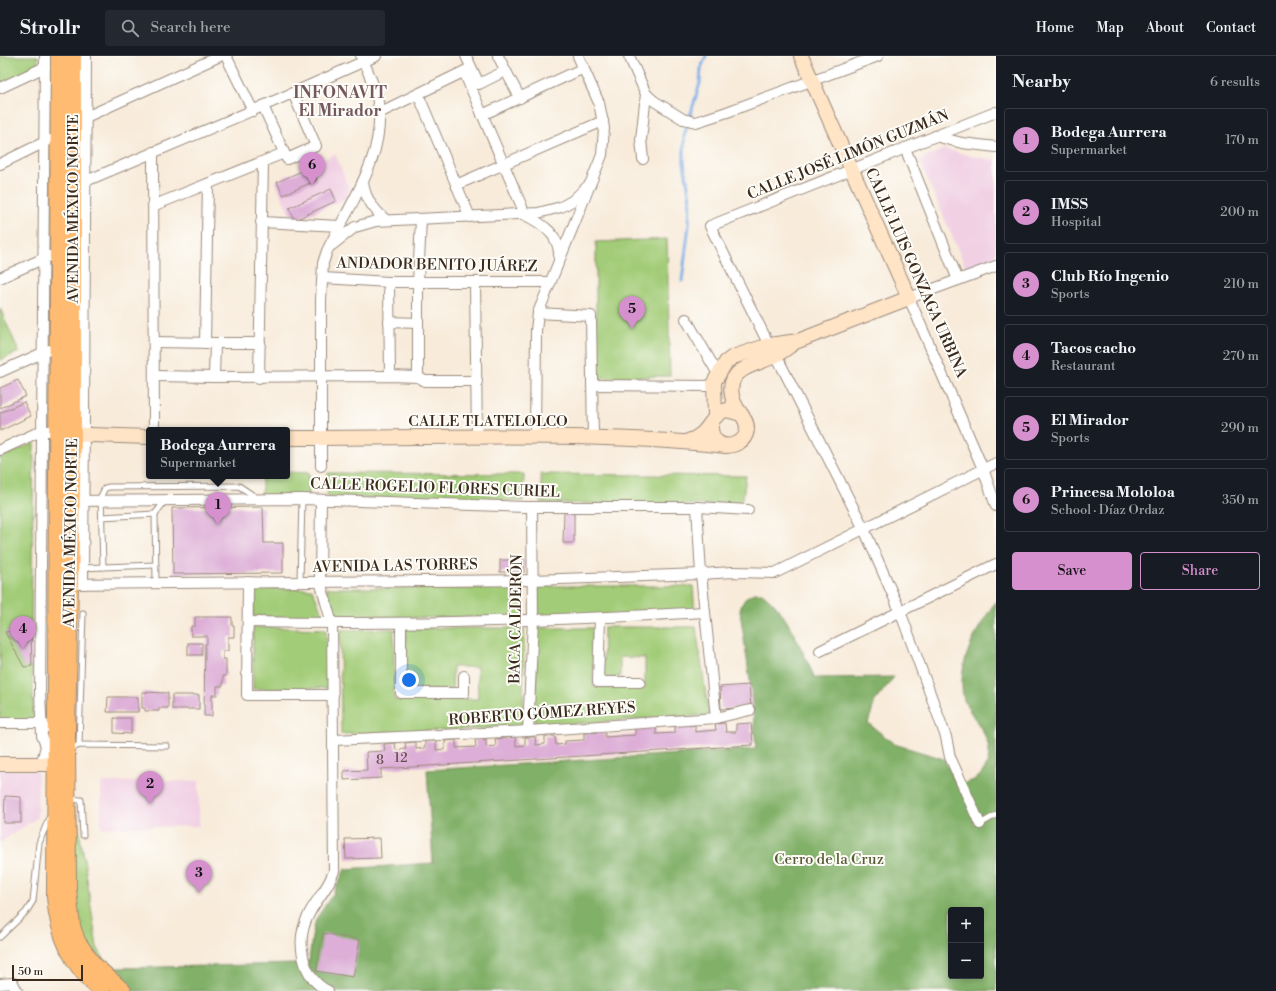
<!DOCTYPE html>
<meta charset="utf-8">
<style>
body{margin:0;font-family:"Libre Bodoni",serif;background:#242831;color:#f1f3f6}
.controls{position:absolute;right:12px;bottom:12px;display:grid;overflow:hidden;border-radius:4px;box-shadow:0 2px 6px #0003}
.controls button{width:36px;height:36px;display:grid;place-items:center;padding:0;border:0;border-bottom:1px solid #363941;background:#171b24;color:#f1f3f6;font:20px sans-serif}
.scale{position:absolute;left:12px;bottom:10px;width:71px;box-sizing:border-box;padding-left:4px;border:2px solid #3b2a1e;border-top:0;font-size:11px;line-height:14px;white-space:nowrap;color:#3b2a1e;-webkit-text-stroke:3px #fdfcf7;paint-order:stroke}
.you{position:absolute;left:409px;top:624px;width:14px;height:14px;margin:-10px;border:3px solid #fff;border-radius:50%;background:#1a73e8;box-shadow:0 0 0 6px #1a73e833}
.badge{display:grid;place-items:center;width:26px;height:26px;border-radius:50%;background:#d690ce;color:#111;font-size:13px;font-weight:700}
.pin{position:absolute;translate:-50% -33px;filter:drop-shadow(0 1px 2px #0008)}
.pin::after{content:'';position:absolute;top:21px;width:14px;height:12px;background:inherit;clip-path:polygon(0 0,100% 0,50% 100%)}
.popup{position:absolute;left:146px;top:371px;width:144px;height:52px;box-sizing:border-box;display:grid;place-content:center;border-radius:4px;background:#171b24;filter:drop-shadow(0 1px 3px #0005);font-size:13px;white-space:nowrap;color:#9ea1a6}
.popup b{font-size:15px;color:#f1f3f6}
.popup::after{content:'';position:absolute;left:50%;top:100%;margin-left:-8px;border:8px solid transparent;border-top-color:#171b24}
.list{margin:0;padding:0;list-style:none}
h2{display:flex;justify-content:space-between;align-items:center;height:52px;margin:0;padding:0 16px;font-size:17px}
h2 small{font-size:13px;font-weight:400;color:#9ea1a6}
.list li{display:grid;grid-template-columns:26px 1fr auto;gap:12px;align-items:center;box-sizing:border-box;height:64px;margin:0 8px 8px;padding:0 8px;border:1px solid #363941;border-radius:4px}
.list b{display:block;font-size:15px;white-space:nowrap}
.list p{margin:0;font-size:13px;white-space:nowrap;color:#9ea1a6}
.list em{font-size:13px;font-style:normal;color:#9ea1a6}
.actions{display:flex;gap:8px;padding:12px 16px}
.actions a{flex:1;padding:9px 0;border:1px solid #d690ce;border-radius:4px;text-align:center;font-size:14px;color:#d690ce}
.actions .main{background:#d690ce;color:#111}
.icon{flex:none;width:22px;height:22px;fill:none;stroke:currentColor;stroke-width:2;stroke-linecap:round;stroke-linejoin:round}
.map{position:relative;flex:none;width:996px;height:935px;overflow:hidden}
header{display:flex;align-items:center;gap:24px;box-sizing:border-box;height:56px;padding:0 20px;background:#171b24;border-bottom:1px solid #363941}
header strong{font-size:19px}
nav{display:flex;gap:22px;margin-inline-start:auto;font-size:14px}
.search{width:280px;height:36px;background:#242831;display:flex;align-items:center;gap:10px;box-sizing:border-box;padding:0 14px;border-radius:4px;color:#9ea1a6;font-size:15px}
main{display:flex}
aside{flex:1;background:#171b24}
.map>svg:first-child{display:block}
.built{fill:#f1d0e4}
.green{fill:#a2cc77;stroke:#6e7b4a}
.forest{fill:#81b068;stroke:#5e6d43;fill-rule:evenodd}
.lines{fill:none;stroke-linecap:round;stroke-linejoin:round}
.stream{stroke:#7bace7;stroke-width:3}
.building{fill:#ddaed7}
.lane-casing{stroke:#9a8a7c;stroke-width:7}
.street-casing{stroke:#9a8a7c;stroke-width:12}
.secondary-casing{stroke:#9a8a7c;stroke-width:16}
.primary-casing{stroke:#9a8a7c;stroke-width:18}
.lane{stroke:#fff;stroke-width:5}
.street{stroke:#fff;stroke-width:10}
.secondary{stroke:#ffe4c6;stroke-width:14}
.primary{stroke:#febb71;stroke-width:16}
.labels{text-anchor:middle;dominant-baseline:central;stroke-width:4;stroke-linejoin:round;paint-order:stroke}
.number-label{font-size:13px;fill:#644b4c}
.street-label{font-size:15px;fill:#3b2a1e;stroke:#fdfcf7}
.park-label{font-size:15px;fill:#5a5b39;stroke:#fdfcf7}
.neighbourhood-label{font-size:16px;font-weight:bold;fill:#74585f;stroke:#fdfcf7}
</style>
<header>
<strong>Strollr</strong>
<div class="search"><svg class="icon" aria-label="search" viewBox="0 0 24 24"><circle cx="10" cy="10" r="6"/><path d="M15 15l6 6"/></svg>Search here</div>
<nav><a>Home</a><a>Map</a><a>About</a><a>Contact</a></nav>
</header>
<main>
<div class="map">
<svg width="996" height="935" viewBox="0 0 996 935">
<rect width="100%" height="100%" fill="#fdfcf7"/>
<filter id="ink" filterUnits="userSpaceOnUse"><feTurbulence type="fractalNoise" baseFrequency=".025" numOctaves="2"/><feDisplacementMap in="SourceGraphic" scale="8" xChannelSelector="R" yChannelSelector="G"/><feConvolveMatrix kernelMatrix="1 2 1 2 8 2 1 2 1" color-interpolation-filters="sRGB"/></filter>
<filter id="wash" filterUnits="userSpaceOnUse"><feTurbulence type="fractalNoise" baseFrequency=".012" numOctaves="4" result="noise"/><feDisplacementMap in="SourceGraphic" scale="16" xChannelSelector="R" yChannelSelector="G"/><feGaussianBlur stdDeviation="0.9" result="paint"/><feColorMatrix in="noise" values="0 0 0 0 0 0 0 0 0 0 0 0 0 0 0 0 0 1.4 0 .05"/><feComposite in="paint" operator="in"/></filter>
<g filter="url(#wash)">
<rect width="100%" height="100%" fill="#f8ebda"/>
<g class="built">
<polygon points="944,93 971,100 996,104 996,199 966,212 919,104"/>
<polygon points="335,98 350,134 345,143 293,166 275,125"/>
<polygon points="0,714 38,714 37,762 5,783 0,788"/>
<polygon points="199,725 199,770 101,772 101,726"/>
</g>
<g class="green">
<polygon points="0,0 38,0 37,14 0,31"/>
<polygon points="667,183 670,320 596,322 596,186"/>
<polygon points="0,252 19,296 0,304"/>
<polygon points="34,387 31,574 5,576 24,610 32,610 34,671 0,670 0,402"/>
<polygon points="287,416 309,417 309,440 262,440 262,420 287,420"/>
<polygon points="328,417 524,418 523,445 327,441"/>
<polygon points="541,418 746,420 743,442 739,448 734,449 541,447"/>
<polygon points="538,530 693,530 695,560 537,561"/>
<polygon points="254,532 312,533 325,563 253,560"/>
<polygon points="326,532 524,532 524,561 337,562"/>
<polygon points="253,571 326,573 329,632 253,633"/>
<polygon points="604,571 696,571 709,659 535,670 537,572 593,572 593,631 645,631 645,602 620,601 620,621 603,622"/>
<polygon points="406,572 524,572 523,671 341,678 340,574 394,573 394,644 478,643 477,611 453,611 452,634 405,633"/>
<polygon points="74,751 83,796 97,891 104,903 117,912 108,919 84,886 75,855"/>
</g>
<path class="forest" d="M754,537H762C788,556 801,594 815,622L894,621L875,645L868,667L894,688L944,703L957,729C973,725 980,724 987,708C996,684 974,666 965,646C962,641 962,631 962,625C963,595 980,569 996,545V935H127L108,919L117,912L295,908L309,905L312,880L316,863L333,838L345,813L433,807L427,714L756,693L751,632L740,555C742,546 745,541 754,537ZM951,854H981V920H951Z"/>
<g class="lines">
<polyline class="stream" points="682,225 689,169 690,143 684,106 684,80 700,27 701,12 706,0"/>
</g>
<g id="blocks">
<g class="building">
<polygon points="311,111 317,124 283,139 277,126"/>
<polygon points="331,133 336,145 295,164 289,152"/>
<polygon points="18,324 26,340 0,352 0,332"/>
<polygon points="24,346 31,360 0,375 0,357"/>
<polygon points="263,451 264,487 283,487 283,517 173,518 172,452"/>
<polygon points="564,456 574,456 574,487 563,487"/>
<rect x="500" y="504" width="24" height="12"/>
<polygon points="195,561 232,561 232,570 234,570 234,581 228,581 228,595 223,595 223,603 226,603 226,620 223,620 223,630 217,630 217,639 212,639 212,660 204,660 205,588 207,588 207,580 191,580 191,570 195,570"/>
<polygon points="31,574 32,610 24,611 5,576"/>
<rect x="188" y="587" width="14" height="12"/>
<polygon points="749,629 751,651 721,653 720,631"/>
<polygon points="142,636 168,637 168,652 159,652 159,655 145,655 145,652 142,652"/>
<rect x="172" y="639" width="27" height="14"/>
<polygon points="108,641 138,641 138,656 107,656"/>
<polygon points="114,662 131,662 131,678 114,677"/>
<polygon points="725,667 726,676 736,676 736,668 751,667 753,689 381,713 381,722 344,724 344,715 367,714 366,696 385,695 384,688 395,687 396,694 406,693 405,687 416,686 416,693 425,692 425,685 436,685 436,694 445,693 445,685 456,684 456,692 476,691 475,684 486,683 486,691 496,690 495,683 515,681 516,690 525,689 525,681 535,681 536,689 545,688 545,680 555,680 556,689 565,688 565,685 584,684 584,677 605,676 605,681 635,679 635,672 656,670 656,678 675,677 675,670 695,669 695,676 716,674 715,668"/>
<polygon points="5,740 21,741 21,767 4,767"/>
<polygon points="380,782 381,802 346,803 345,783"/>
<polygon points="323,877 360,884 353,921 316,915"/>
</g>
</g>
</g>
<g filter="url(#ink)">
<use href="#blocks" fill-opacity="0" stroke="#9a8a7c" stroke-width="1"/>
<g class="lines">
<g class="lane-casing">
<g id="lane">
<polyline points="155,458 165,445"/>
<polyline points="102,461 155,458 156,526"/>
<polyline points="156,509 103,511 101,440 105,432 109,431 239,430 257,442"/>
<polyline points="83,512 103,511"/>
<polyline points="300,526 302,443"/>
<polyline points="79,689 83,557"/>
<polyline points="69,694 79,689 167,690"/>
<polyline points="69,743 81,744 83,779"/>
<polyline points="980,768 996,759"/>
<polyline points="0,881 26,856 33,845 39,787 49,762"/>
</g>
</g>
<g class="street-casing">
<g id="street">
<polyline points="226,0 253,55"/>
<polyline points="466,0 479,28 505,15"/>
<polyline points="498,0 520,42"/>
<polyline points="629,0 646,38 641,84 643,103"/>
<polyline points="464,16 522,151 523,158"/>
<polyline points="0,32 45,11"/>
<polyline points="418,38 470,161"/>
<polyline points="646,38 654,45 683,63 696,66 727,56 878,0"/>
<polyline points="263,50 287,103 316,90 293,37"/>
<polyline points="379,57 471,12"/>
<polyline points="482,59 584,12"/>
<polyline points="81,66 86,61 220,0"/>
<polyline points="935,80 962,87 996,91"/>
<polyline points="905,92 958,224"/>
<polyline points="153,96 154,374"/>
<polyline points="0,108 49,84"/>
<polyline points="86,125 263,50 376,0"/>
<path d="M363,125C364,141 374,154 386,164"/>
<polyline points="456,129 603,65"/>
<polyline points="155,149 284,97"/>
<path d="M523,158C543,168 561,179 559,203"/>
<polyline points="261,166 340,170"/>
<polyline points="332,189 355,171 376,165 538,157 561,151 572,145 590,128"/>
<polyline points="996,210 909,242 983,413 996,450"/>
<polyline points="0,222 49,200"/>
<polyline points="323,222 389,226 550,226"/>
<polyline points="389,226 390,320"/>
<polyline points="475,226 477,381"/>
<polyline points="538,257 591,260 593,382"/>
<polyline points="686,263 718,318"/>
<polyline points="389,266 418,267"/>
<polyline points="205,287 208,128"/>
<polyline points="215,287 260,287"/>
<polyline points="0,316 49,294"/>
<polyline points="154,320 214,321 215,287 154,286"/>
<polyline points="214,321 390,320 418,321 425,325 477,325"/>
<polyline points="418,321 418,226 421,163"/>
<polyline points="259,322 263,106"/>
<polyline points="592,329 714,330"/>
<polyline points="535,381 536,275 538,257 602,99 604,72 599,47 578,0"/>
<polyline points="0,394 43,374 48,375"/>
<path d="M321,410V244L323,207L327,195C350,147 389,97 377,40C373,27 367,13 361,0"/>
<path d="M321,444L320,525L332,568L334,815C328,833 317,842 309,858C295,884 301,921 328,935"/>
<polyline points="72,445 302,443 526,451 697,451 748,454"/>
<polyline points="697,451 701,518 716,662"/>
<polyline points="248,526 247,639 333,639"/>
<polyline points="64,528 533,524 701,518 733,516 775,517 996,407"/>
<polyline points="83,528 86,0"/>
<polyline points="600,562 598,626 640,626"/>
<path d="M248,566C400,569 552,565 705,556"/>
<polyline points="401,568 401,637 464,637 464,620"/>
<polyline points="820,595 996,508"/>
<polyline points="0,667 42,667 47,671"/>
<polyline points="528,675 533,564 532,451"/>
<polyline points="334,684 528,675 716,662 750,654"/>
<polyline points="41,709 46,690 42,680 40,637 45,0"/>
<polyline points="980,768 950,701 946,681 900,555 864,473 776,299 769,289 710,170 996,56"/>
<polyline points="0,928 13,927 17,935"/>
</g>
</g>
<g class="secondary-casing">
<g id="secondary">
<path d="M741,358C730,344 725,323 744,313C754,307 766,305 776,299C782,296 788,291 794,287"/>
<polyline points="715,360 714,326 726,306 733,301 769,289 798,285 909,242 801,0"/>
<polyline points="62,378 149,381"/>
<path d="M287,382C432,382 582,375 726,390"/>
<path d="M688,385C711,379 709,358 727,354L741,358C765,388 709,406 711,368"/>
<polyline points="0,708 67,708"/>
</g>
</g>
<g class="primary-casing">
<g id="primary">
<path d="M59,0L55,841C58,879 72,911 102,935"/>
<polyline points="73,0 73,379 67,677 68,834 72,870 77,885 94,909 123,935"/>
</g>
</g>
<use href="#lane" class="lane"/>
<use href="#street" class="street"/>
<use href="#secondary" class="secondary"/>
<use href="#primary" class="primary"/>
</g>
</g>
<g class="labels">
<g class="number-label">
<text x="401" y="702">12</text>
<text x="380" y="704">8</text>
</g>
<g class="street-label">
<text transform="translate(848 99) rotate(-22)">CALLE JOSÉ LIMÓN GUZMÁN</text>
<text transform="translate(73 153) rotate(-90)">AVENIDA MÉXICO NORTE</text>
<text transform="translate(437 209) rotate(1)">ANDADOR BENITO JUÁREZ</text>
<text transform="translate(916 217) rotate(66)">CALLE LUIS GONZAGA URBINA</text>
<text x="488" y="365">CALLE TLATELOLCO</text>
<text transform="translate(435 432) rotate(2)">CALLE ROGELIO FLORES CURIEL</text>
<text transform="translate(71 477) rotate(-89)">AVENIDA MÉXICO NORTE</text>
<text transform="translate(395 510) rotate(-1)">AVENIDA LAS TORRES</text>
<text transform="translate(516 563) rotate(-89)">BACA CALDERÓN</text>
<text transform="translate(542 658) rotate(-4)">ROBERTO GÓMEZ REYES</text>
</g>
<g class="park-label">
<text x="829" y="803">Cerro de la Cruz</text>
</g>
<g class="neighbourhood-label">
<text x="340" y="37">INFONAVIT<tspan x="340" dy="18">El Mirador</tspan></text>
</g>
</g>
</svg>
<div class="controls">
<button>+</button>
<button>−</button>
</div>
<div class="scale">50 m</div>
<div class="you"></div>
<div class="pin badge" style="left:218px;top:469px">1</div>
<div class="popup"><b>Bodega Aurrera</b>Supermarket</div>
<div class="pin badge" style="left:150px;top:748px">2</div>
<div class="pin badge" style="left:199px;top:837px">3</div>
<div class="pin badge" style="left:23px;top:593px">4</div>
<div class="pin badge" style="left:632px;top:273px">5</div>
<div class="pin badge" style="left:312px;top:129px">6</div>
</div>
<aside>
<h2>Nearby<small>6 results</small></h2>
<ul class="list">
<li><span class="badge">1</span><div><b>Bodega Aurrera</b><p>Supermarket</p></div><em>170 m</em></li>
<li><span class="badge">2</span><div><b>IMSS</b><p>Hospital</p></div><em>200 m</em></li>
<li><span class="badge">3</span><div><b>Club Río Ingenio</b><p>Sports</p></div><em>210 m</em></li>
<li><span class="badge">4</span><div><b>Tacos cacho</b><p>Restaurant</p></div><em>270 m</em></li>
<li><span class="badge">5</span><div><b>El Mirador</b><p>Sports</p></div><em>290 m</em></li>
<li><span class="badge">6</span><div><b>Princesa Mololoa</b><p>School · Díaz Ordaz</p></div><em>350 m</em></li>
</ul>
<div class="actions"><a class="main">Save</a><a>Share</a></div>
</aside>
</main>
